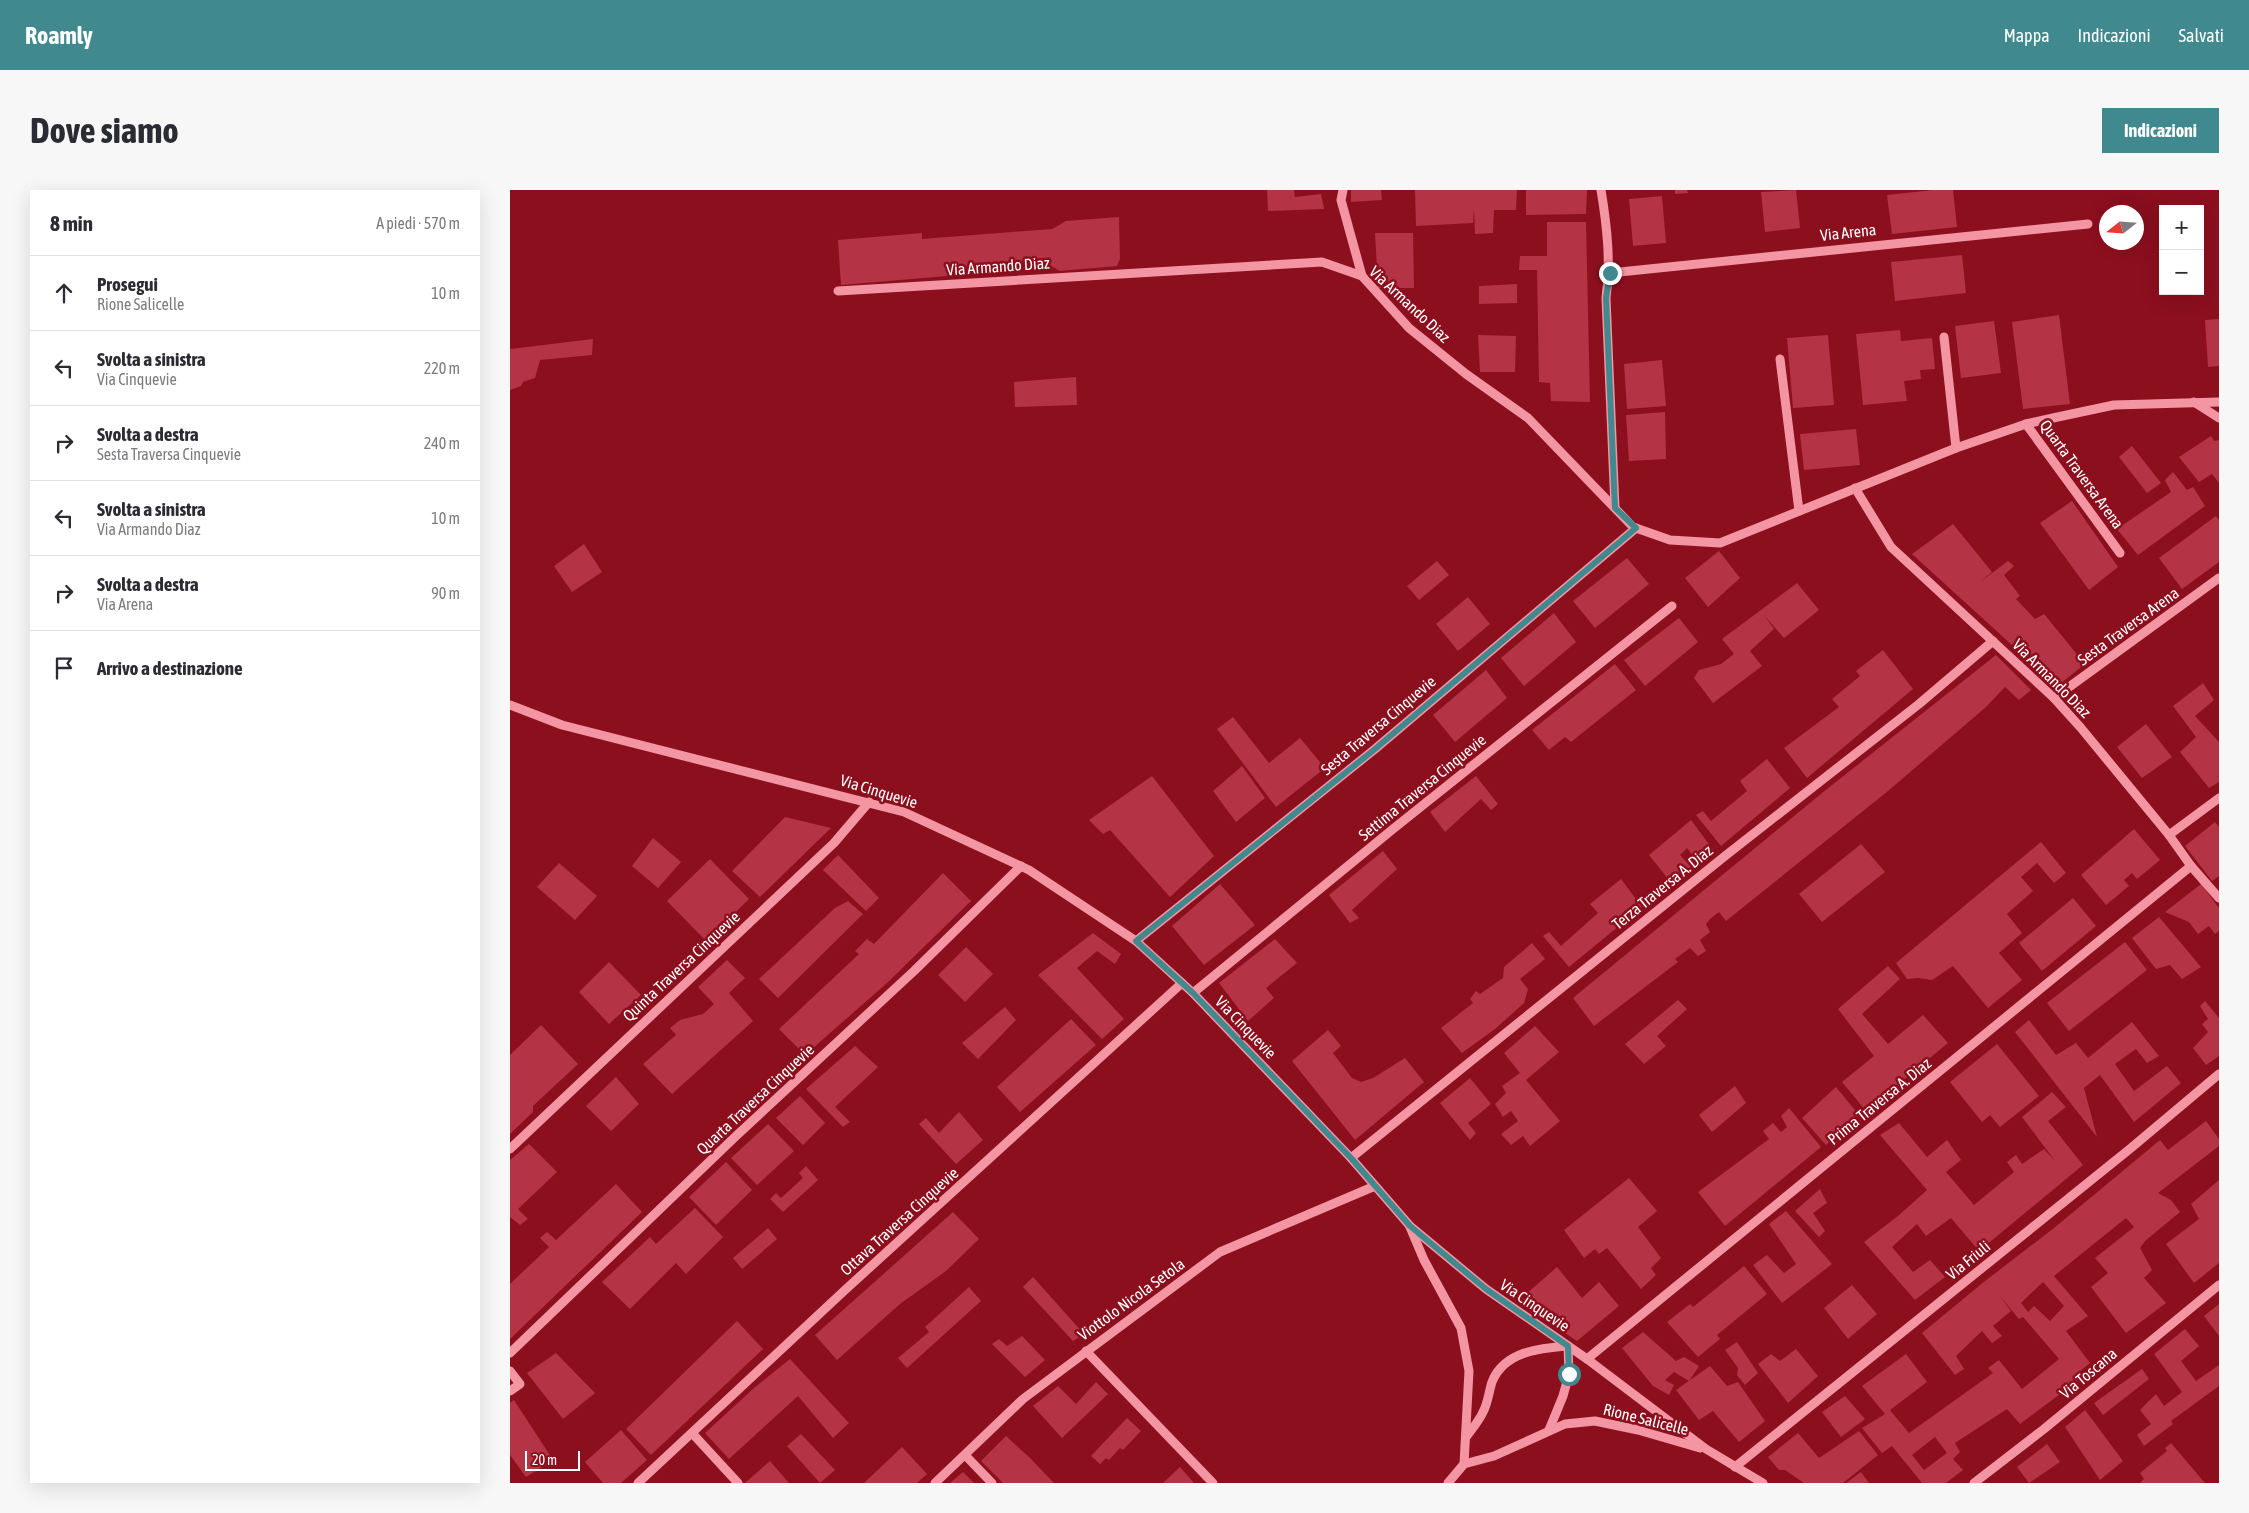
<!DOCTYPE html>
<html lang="it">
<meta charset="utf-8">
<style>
body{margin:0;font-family:"Asap Condensed",sans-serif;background:#f7f7f7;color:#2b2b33}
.controls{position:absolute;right:15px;top:15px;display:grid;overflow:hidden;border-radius:0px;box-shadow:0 5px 20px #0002}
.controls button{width:45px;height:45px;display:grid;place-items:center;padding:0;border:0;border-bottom:1px solid #e1e1e2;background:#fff;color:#2b2b33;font:25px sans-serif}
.compass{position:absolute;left:1589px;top:15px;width:45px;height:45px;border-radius:50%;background:#fff;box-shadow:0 5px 20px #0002;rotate:253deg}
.scale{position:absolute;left:15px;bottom:12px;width:55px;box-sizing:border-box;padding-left:5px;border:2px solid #fff;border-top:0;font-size:14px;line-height:18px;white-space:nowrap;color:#fff;-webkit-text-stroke:4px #8c0f1e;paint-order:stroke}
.stop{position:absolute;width:15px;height:15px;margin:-11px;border:4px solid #3f898f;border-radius:50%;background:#fff}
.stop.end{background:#3f898f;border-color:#fff;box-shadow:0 1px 5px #0008}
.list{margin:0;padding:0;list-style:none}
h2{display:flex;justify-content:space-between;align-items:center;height:65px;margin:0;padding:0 20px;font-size:21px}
h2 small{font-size:16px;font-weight:400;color:#7c7c81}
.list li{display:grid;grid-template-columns:32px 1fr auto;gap:15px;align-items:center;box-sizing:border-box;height:75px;padding:0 20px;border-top:1px solid #e1e1e2}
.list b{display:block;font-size:19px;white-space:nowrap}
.list p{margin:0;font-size:16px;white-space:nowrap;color:#7c7c81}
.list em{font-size:16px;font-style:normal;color:#7c7c81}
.icon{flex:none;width:28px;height:28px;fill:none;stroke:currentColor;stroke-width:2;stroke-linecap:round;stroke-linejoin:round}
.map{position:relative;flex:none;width:1709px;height:1293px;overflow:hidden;border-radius:0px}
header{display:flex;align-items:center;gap:30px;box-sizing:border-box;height:70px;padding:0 25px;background:#3f898f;color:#fff}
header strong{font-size:24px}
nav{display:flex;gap:28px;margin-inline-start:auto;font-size:18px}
.intro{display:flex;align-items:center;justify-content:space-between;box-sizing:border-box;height:120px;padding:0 30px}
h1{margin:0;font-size:35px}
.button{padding:12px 22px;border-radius:0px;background:#3f898f;color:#fff;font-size:18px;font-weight:700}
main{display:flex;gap:30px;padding:0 30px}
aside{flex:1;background:#fff;border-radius:0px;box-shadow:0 5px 20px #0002}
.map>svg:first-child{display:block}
.building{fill:#b43344;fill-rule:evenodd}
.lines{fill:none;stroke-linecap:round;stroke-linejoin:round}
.minor{stroke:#f395a2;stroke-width:9}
.route{stroke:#3f898f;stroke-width:6}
.labels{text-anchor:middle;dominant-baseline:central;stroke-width:5;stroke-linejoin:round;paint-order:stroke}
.street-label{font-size:16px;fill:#fff;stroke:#8c0f1e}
</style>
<header>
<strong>Roamly</strong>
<nav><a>Mappa</a><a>Indicazioni</a><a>Salvati</a></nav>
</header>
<div class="intro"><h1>Dove siamo</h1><a class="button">Indicazioni</a></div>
<main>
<aside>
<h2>8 min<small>A piedi · 570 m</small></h2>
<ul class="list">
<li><svg class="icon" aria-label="ahead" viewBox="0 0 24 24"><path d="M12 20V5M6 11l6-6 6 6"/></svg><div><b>Prosegui</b><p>Rione Salicelle</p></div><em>10 m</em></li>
<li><svg class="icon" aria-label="left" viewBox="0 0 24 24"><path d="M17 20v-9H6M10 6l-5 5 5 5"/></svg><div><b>Svolta a sinistra</b><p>Via Cinquevie</p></div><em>220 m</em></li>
<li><svg class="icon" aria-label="right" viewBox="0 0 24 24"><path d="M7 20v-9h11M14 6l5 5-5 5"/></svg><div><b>Svolta a destra</b><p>Sesta Traversa Cinquevie</p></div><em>240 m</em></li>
<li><svg class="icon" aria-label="left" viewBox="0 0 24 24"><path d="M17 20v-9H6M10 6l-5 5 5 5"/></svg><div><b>Svolta a sinistra</b><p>Via Armando Diaz</p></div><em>10 m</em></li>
<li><svg class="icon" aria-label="right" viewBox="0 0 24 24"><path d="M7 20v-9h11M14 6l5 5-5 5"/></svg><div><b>Svolta a destra</b><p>Via Arena</p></div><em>90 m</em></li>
<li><svg class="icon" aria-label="arrive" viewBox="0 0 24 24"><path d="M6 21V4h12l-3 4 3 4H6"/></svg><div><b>Arrivo a destinazione</b></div></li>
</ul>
</aside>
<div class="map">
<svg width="1709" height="1293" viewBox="0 0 1709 1293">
<rect width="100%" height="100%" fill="#8c0f1e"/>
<g class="building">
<polygon points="757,0 784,0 785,7 811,4 814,19 758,21"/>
<polygon points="841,0 871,0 872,10 841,12"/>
<polygon points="905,0 1007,0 1006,20 984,20 983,43 965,44 964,19 963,33 906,36"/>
<polygon points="1016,0 1077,0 1076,24 1016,25"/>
<polygon points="1165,0 1177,0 1178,3 1165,4"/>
<polygon points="1286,0 1290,38 1255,42 1251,2"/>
<polygon points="1423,0 1443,0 1447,37 1382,44 1377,5"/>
<polygon points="1152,6 1156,53 1123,56 1119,9"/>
<polygon points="609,27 610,69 607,76 550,81 543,77 331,95 328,50 412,43 412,49 542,39 556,31"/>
<polygon points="1037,32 1076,32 1080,212 1041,211 1040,193 1029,192 1027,80 1009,80 1010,66 1037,66"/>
<polygon points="865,43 903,43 904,98 868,98"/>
<polygon points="1452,65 1456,103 1385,111 1381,72"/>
<polygon points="1007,94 1007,113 969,114 969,96"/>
<polygon points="1549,125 1560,214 1513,219 1502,132"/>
<polygon points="1709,129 1709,176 1698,177 1695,130"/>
<polygon points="1484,131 1491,183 1451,188 1445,136"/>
<polygon points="1390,140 1391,151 1422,148 1425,179 1410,180 1411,189 1394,191 1397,211 1353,215 1346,144"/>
<polygon points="968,145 1006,146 1005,182 970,182"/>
<polygon points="1318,145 1324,215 1283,218 1277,148"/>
<polygon points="83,149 82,165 30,170 25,188 13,192 11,196 0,200 0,159"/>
<polygon points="1152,170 1156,216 1117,219 1114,174"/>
<polygon points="566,187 567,215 505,217 504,192"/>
<polygon points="1155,222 1156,269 1119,271 1116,225"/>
<polygon points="1346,239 1350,275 1294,280 1290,244"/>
<polygon points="1701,246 1704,251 1709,250 1709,293 1702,284 1689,292 1669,267"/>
<polygon points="1622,256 1651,293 1637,303 1609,267"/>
<polygon points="1663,282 1677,300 1683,297 1695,316 1628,365 1607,339 1661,302 1655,290"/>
<polygon points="1562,311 1608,377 1579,400 1530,333"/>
<polygon points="1706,326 1709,330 1709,372 1672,399 1649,368"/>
<polygon points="1443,334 1482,382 1470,392 1498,371 1504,376 1494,385 1510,406 1506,409 1525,429 1534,424 1575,474 1546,497 1519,463 1512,467 1503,456 1402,364"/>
<polygon points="74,354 92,382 62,402 44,376"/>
<polygon points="1209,361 1230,388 1198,417 1175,388"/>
<polygon points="1117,368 1139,394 1085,438 1063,411"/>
<polygon points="927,371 939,385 909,410 897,396"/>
<polygon points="1287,393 1309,420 1274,448 1254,425 1264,439 1240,461 1252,476 1203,513 1184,488 1189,480 1211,474 1224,464 1212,449"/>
<polygon points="958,407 980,434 948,461 926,434"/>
<polygon points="1044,423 1066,452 1014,496 991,468"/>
<polygon points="1169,428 1188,452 1135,496 1114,470"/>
<polygon points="1373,460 1403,499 1297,588 1274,558 1329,517 1322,509 1350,486 1346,481"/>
<polygon points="1486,465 1521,500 1509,510 1495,497 1476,517 1378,601 1216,731 1209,722 1200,729 1196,734 1200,742 1190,750 1196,761 1188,766 1180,758 1165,769 1168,772 1084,836 1063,808 1312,603"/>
<polygon points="1105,474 1126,500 1061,552 1055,547 1039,560 1022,540"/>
<polygon points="976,480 997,508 945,552 923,525"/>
<polygon points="1693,493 1704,510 1685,526 1709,552 1709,592 1699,598 1670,562 1686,547 1663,516"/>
<polygon points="723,527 759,573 790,548 815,578 766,617 707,539"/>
<polygon points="1636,534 1662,567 1632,588 1607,557"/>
<polygon points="1257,569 1280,598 1211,656 1186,625 1193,621 1201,631 1237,601 1230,591"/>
<polygon points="732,576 755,608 726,632 703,601"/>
<polygon points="642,586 704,666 660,707 600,640 593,644 579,630"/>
<polygon points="966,586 988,614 981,620 971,609 935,642 920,622"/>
<polygon points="275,627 321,638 250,707 222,681"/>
<polygon points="1181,630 1204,661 1189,674 1177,658 1170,665 1183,679 1163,695 1139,665"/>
<polygon points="1705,632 1709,637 1709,686 1702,691 1675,656"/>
<polygon points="1624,639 1650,670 1627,689 1622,683 1614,690 1619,696 1596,715 1571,685"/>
<polygon points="143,648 171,672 148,698 122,676"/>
<polygon points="1531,652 1556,683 1544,693 1527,673 1511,687 1523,701 1497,724 1512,743 1489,763 1512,790 1478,818 1443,776 1422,790 1408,788 1397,789 1386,773"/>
<polygon points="1351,654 1375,682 1312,732 1289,704"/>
<polygon points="873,661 887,679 842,720 849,728 840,733 819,705"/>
<polygon points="328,665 369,708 356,721 313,680"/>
<polygon points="200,669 239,709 196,751 157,711"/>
<polygon points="49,673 87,706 65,730 27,697"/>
<polygon points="433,683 461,711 377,793 295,865 269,839 349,764 345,761 357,749 364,754"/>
<polygon points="1111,689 1132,717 1059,777 1033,746 1039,742 1051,756 1088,723 1080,714"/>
<polygon points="710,694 745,735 694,775 662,736"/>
<polygon points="1691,694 1709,718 1709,741 1705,744 1699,736 1688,744 1679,732 1655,722"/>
<polygon points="1563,708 1586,736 1532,781 1509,753"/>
<polygon points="338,711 353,724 268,808 249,789 325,718"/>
<polygon points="1649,727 1691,777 1672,789 1660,775 1646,779 1622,748"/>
<polygon points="583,743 611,764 605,774 587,761 567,778 614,829 592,849 528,785"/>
<polygon points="765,749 787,773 756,798 764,808 738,831 709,793"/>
<polygon points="1615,752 1637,780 1559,841 1537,813"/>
<polygon points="1022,753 1035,769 1010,789 1018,799 1014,813 985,839 952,863 931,838 963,813 960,809 966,801 970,804 993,788 994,777"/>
<polygon points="456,757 483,784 455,812 428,785"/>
<polygon points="217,770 235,788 219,803 243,831 162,904 133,874 166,845 160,838 170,830 193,824 204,814 188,797"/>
<polygon points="99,772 131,805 99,834 69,802"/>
<polygon points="1378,776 1390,789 1352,824 1378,854 1413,825 1438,853 1356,921 1332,892 1364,866 1328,819"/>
<polygon points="1168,810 1177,819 1147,846 1156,856 1134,874 1115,854"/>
<polygon points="1695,811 1709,828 1709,866 1696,875 1683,858 1698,842 1692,834 1698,829 1690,816"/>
<polygon points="495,817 506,830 468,869 452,853"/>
<polygon points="561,829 586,855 510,922 487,897"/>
<polygon points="1519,830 1546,865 1566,853 1578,868 1622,832 1649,866 1637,873 1626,859 1605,874 1624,901 1657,876 1671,893 1624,932 1590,885 1574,898 1587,947 1505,842"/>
<polygon points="31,835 68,874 23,916 23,922 0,944 0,865"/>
<polygon points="1025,836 1049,862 1016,890 1050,931 1020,956 1013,946 1001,955 991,944 1008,931 1001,921 993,927 985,914 996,903 992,896 1010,883 994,863"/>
<polygon points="818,840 831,856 823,863 842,888 851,892 863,888 895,868 914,892 845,950 782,871"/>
<polygon points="1487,854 1529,906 1490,937 1480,925 1472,932 1440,892"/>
<polygon points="345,856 368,877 325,917 340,932 333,937 296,899"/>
<polygon points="106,887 129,914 101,941 76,916"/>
<polygon points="960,888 981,914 958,933 966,943 960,950 930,913"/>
<polygon points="1225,896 1236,913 1202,942 1189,925"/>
<polygon points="1326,897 1349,925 1316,955 1292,928"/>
<polygon points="1542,902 1556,917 1538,931 1573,975 1469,1061 1441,1028 1416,1046 1407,1034 1382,1057 1403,1082 1420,1070 1435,1087 1405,1110 1354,1052 1388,1026 1417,1000 1370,945 1389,933 1417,967 1437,950 1451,970 1436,982 1464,1015 1504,982 1497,972 1506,965 1512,974 1534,959 1545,971 1512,927"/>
<polygon points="290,906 315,933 293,955 266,928"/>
<polygon points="1279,918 1311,957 1215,1036 1188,1002 1259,949 1253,941 1263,933 1271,942 1277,937 1271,926"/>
<polygon points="449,922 473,950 446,974 409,934 416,928 429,943"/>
<path d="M1696,931L1709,949V956L1648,1003L1661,1010L1670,1022L1635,1051L1630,1058L1642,1080L1634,1088L1656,1113L1616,1143L1581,1097L1598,1083L1585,1068L1624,1037L1616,1028L1544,1086L1578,1126L1556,1141L1580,1173L1564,1186L1569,1190L1510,1234L1497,1219L1445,1253L1450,1262L1443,1269L1453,1280L1436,1293H1412L1382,1256L1372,1263L1352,1238L1375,1224L1352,1196L1396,1164L1417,1192L1380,1220L1399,1243L1483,1183L1478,1178L1489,1170L1512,1199L1549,1169L1513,1127L1509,1129L1489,1105L1501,1121L1483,1136L1492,1146L1482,1153L1472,1141L1446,1166L1454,1179L1445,1185L1412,1143L1475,1091L1544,1038L1650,950L1658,960ZM1533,1092L1554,1116L1540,1131L1524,1116L1518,1122L1511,1113ZM1425,1247L1437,1263L1414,1280L1402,1265Z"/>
<polygon points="258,934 284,961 247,995 221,968"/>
<polygon points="19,954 47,982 8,1019 18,1029 10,1035 0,1027 0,970"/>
<polygon points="216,972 242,1000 206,1035 179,1007"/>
<polygon points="296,976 308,990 273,1022 260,1009 266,1003 271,1008 293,988 289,983"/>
<polygon points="1119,988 1147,1021 1128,1037 1151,1068 1141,1078 1146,1085 1131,1099 1097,1058 1089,1064 1085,1059 1074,1068 1054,1040"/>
<polygon points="1709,990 1709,1073 1684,1093 1656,1054 1689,1029 1681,1014"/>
<polygon points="106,994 132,1022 0,1149 0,1094 39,1057 30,1048 37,1042 46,1050"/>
<polygon points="1310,999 1317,1013 1303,1023 1315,1041 1309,1047 1285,1021"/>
<polygon points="185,1018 213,1047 176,1084 166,1073 120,1119 92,1092 140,1047 146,1054"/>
<polygon points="1276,1021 1322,1074 1272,1113 1243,1075 1257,1065 1274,1083 1286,1074 1259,1034"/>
<polygon points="443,1022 469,1049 436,1081 390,1114 327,1170 305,1145"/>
<polygon points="258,1038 267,1049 232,1079 223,1068"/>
<polygon points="1234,1076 1257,1104 1207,1145 1210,1149 1188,1167 1157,1132 1180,1114 1183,1117"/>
<polygon points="1047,1077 1072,1108 1089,1092 1109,1116 1067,1151 1043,1135 1015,1105"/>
<polygon points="523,1087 574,1144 563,1151 513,1097"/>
<polygon points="1342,1095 1367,1124 1338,1149 1314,1118"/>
<polygon points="459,1097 471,1111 397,1178 388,1168 419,1142 415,1137"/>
<polygon points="1709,1114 1709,1146 1694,1126"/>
<polygon points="227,1131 253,1159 141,1265 116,1239"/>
<polygon points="1675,1139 1689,1156 1671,1171 1686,1191 1709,1175 1709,1196 1661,1231 1663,1234 1634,1256 1627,1245 1641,1234 1630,1220 1646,1204 1654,1216 1672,1202 1644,1164"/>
<polygon points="1133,1142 1166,1171 1174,1167 1189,1176 1179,1191 1164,1182 1155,1190 1164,1195 1159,1205 1143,1196 1112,1158"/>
<polygon points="512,1146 535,1170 515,1187 482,1154 489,1149 497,1156"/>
<polygon points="1227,1152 1248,1183 1235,1195 1227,1185 1228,1178 1215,1160"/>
<polygon points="1286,1159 1308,1186 1278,1213 1248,1174 1261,1164 1270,1171"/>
<polygon points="46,1163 85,1203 53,1229 17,1183"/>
<polygon points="280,1169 339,1233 323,1248 288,1206 219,1269 195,1243 244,1198"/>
<polygon points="1200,1176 1217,1196 1228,1192 1255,1231 1229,1252 1203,1221 1189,1230 1166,1200"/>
<polygon points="1632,1179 1639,1189 1593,1225 1584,1213"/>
<polygon points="586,1192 598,1204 552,1248 523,1216 548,1196 566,1214"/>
<polygon points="1335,1206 1355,1229 1331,1247 1312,1222"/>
<polygon points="4,1210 43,1270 16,1287 0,1265 0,1213"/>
<polygon points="1575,1220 1613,1271 1590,1290 1555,1237"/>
<polygon points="617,1228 631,1241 613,1260 610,1258 599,1270 596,1268 590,1274 581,1266"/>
<polygon points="111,1240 137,1270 111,1293 93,1293 75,1272"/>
<polygon points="1349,1241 1368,1265 1333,1293 1294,1293 1275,1280 1269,1280 1258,1267 1288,1243 1309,1268"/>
<polygon points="291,1244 325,1280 310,1293 277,1256"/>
<polygon points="496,1246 520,1268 544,1293 493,1293 471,1271"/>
<polygon points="1661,1253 1695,1293 1630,1293 1634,1289 1630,1283 1657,1261 1655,1258"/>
<polygon points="1537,1254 1550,1272 1519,1293 1507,1277"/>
<polygon points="392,1257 417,1284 407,1293 354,1293"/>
<polygon points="260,1271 279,1293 235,1293"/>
<polygon points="670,1277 684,1293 653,1293"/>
<polygon points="453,1282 464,1293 440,1293"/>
<polygon points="1351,1282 1359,1293 1336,1293"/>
</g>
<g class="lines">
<g class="minor">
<polyline points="833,0 831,10 852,86"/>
<path d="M1091,0C1097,36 1101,72 1096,108L1105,318"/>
<polyline points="1100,83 1578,34"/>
<polyline points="328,101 812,72 852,86 899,138 956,184 1018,228 1123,337 1160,350 1210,353 1446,258 1516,234 1543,228 1604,215 1709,212"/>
<polyline points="1434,147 1446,258"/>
<polyline points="1270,169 1289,321"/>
<polyline points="1684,212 1709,228"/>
<polyline points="1516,234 1610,363"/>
<polyline points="1345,298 1381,357 1544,508 1571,538 1659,645 1681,676 1709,708"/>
<polyline points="1544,508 1709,388"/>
<polyline points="0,515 52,535 394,622 519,680 626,751 683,803 841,968 900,1036 976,1099 1077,1169 1196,1259 1253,1293"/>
<polyline points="1659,645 1709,608"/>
<polyline points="626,751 865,559 1126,338"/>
<polyline points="683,803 883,639 1162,416"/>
<polyline points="0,959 324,653 359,612"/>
<polyline points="841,968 1215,666 1409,514 1483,451"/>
<polyline points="900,1037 914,1070 951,1138 959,1181 954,1274"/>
<polyline points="576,1161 703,1293"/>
<polyline points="0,1163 226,946 404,781 511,676"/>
<polyline points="1077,1169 1681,676"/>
<polyline points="0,1181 10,1194 0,1201"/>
<polyline points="1039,1240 1053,1206 1059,1184 1058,1156"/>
<polyline points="182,1243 228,1293"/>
<path d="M956,1247C962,1239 969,1231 973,1222C978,1213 979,1201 982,1192C994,1161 1031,1158 1058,1156"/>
<polyline points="455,1265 482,1293"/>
<polyline points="1225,1277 1621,958 1709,884"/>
<polyline points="128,1293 335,1100 672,793"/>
<polyline points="425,1293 513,1209 710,1062 865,996"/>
<polyline points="938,1293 954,1274 984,1266 1055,1234 1085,1231 1128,1240 1190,1258"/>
<polyline points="1464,1293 1534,1239 1709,1095"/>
</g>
</g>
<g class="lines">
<polyline class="route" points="1059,1184 1058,1156 976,1099 900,1036 841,968 683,803 626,751 865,559 1126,338 1105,318 1096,108 1100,83"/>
</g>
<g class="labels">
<g class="street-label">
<text transform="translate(1338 42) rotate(-6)">Via Arena</text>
<text transform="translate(488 76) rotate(-4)">Via Armando Diaz</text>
<text transform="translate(900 114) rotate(43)">Via Armando Diaz</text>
<text transform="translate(1572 284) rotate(54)">Quarta Traversa Arena</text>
<text transform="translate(1618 436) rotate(-36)">Sesta Traversa Arena</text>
<text transform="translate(1542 488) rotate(45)">Via Armando Diaz</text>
<text transform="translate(868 535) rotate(-40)">Sesta Traversa Cinquevie</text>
<text transform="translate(912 597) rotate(-39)">Settima Traversa Cinquevie</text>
<text transform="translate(369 601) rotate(17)">Via Cinquevie</text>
<text transform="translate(1152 697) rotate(-39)">Terza Traversa A. Diaz</text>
<text transform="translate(171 776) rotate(-43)">Quinta Traversa Cinquevie</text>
<text transform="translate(736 837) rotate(46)">Via Cinquevie</text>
<text transform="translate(245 909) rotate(-43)">Quarta Traversa Cinquevie</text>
<text transform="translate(1369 911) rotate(-39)">Prima Traversa A. Diaz</text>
<text transform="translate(389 1031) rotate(-42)">Ottava Traversa Cinquevie</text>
<text transform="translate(1458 1070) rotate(-39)">Via Friuli</text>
<text transform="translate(621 1109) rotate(-36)">Viottolo Nicola Setola</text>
<text transform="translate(1025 1115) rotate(34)">Via Cinquevie</text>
<text transform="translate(1578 1183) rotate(-40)">Via Toscana</text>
<text transform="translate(1136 1229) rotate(14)">Rione Salicelle</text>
</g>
</g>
</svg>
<div class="controls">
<button>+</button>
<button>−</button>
</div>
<svg class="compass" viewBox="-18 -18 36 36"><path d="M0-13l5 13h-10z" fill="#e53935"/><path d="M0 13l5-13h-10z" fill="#7c7c81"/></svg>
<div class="scale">20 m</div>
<div class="stop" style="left:1059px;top:1184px"></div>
<div class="stop end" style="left:1100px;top:83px"></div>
</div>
</main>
